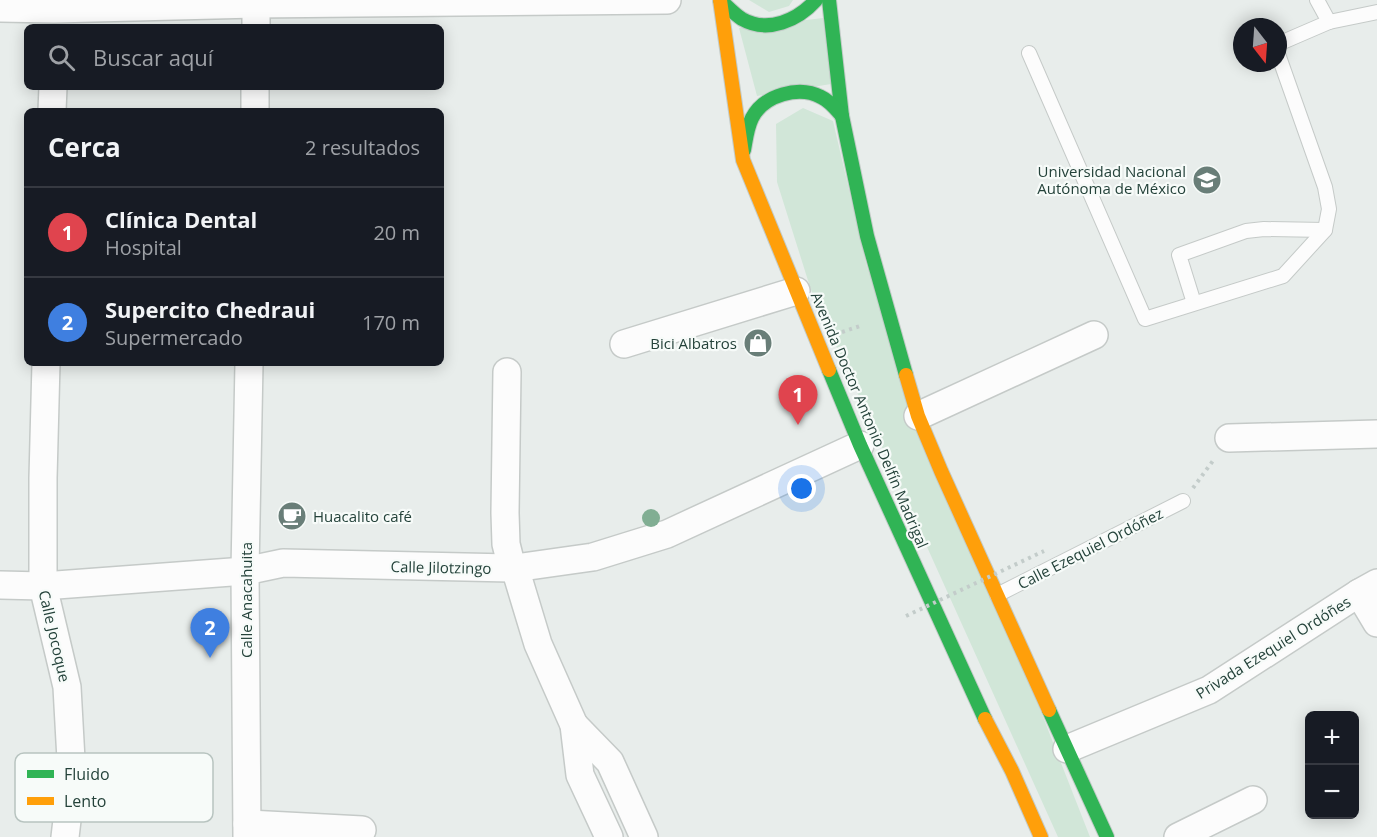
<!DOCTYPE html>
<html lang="es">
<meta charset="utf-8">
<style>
body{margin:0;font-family:"Open Sans",sans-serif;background:#20242c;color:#f1f3f6}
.controls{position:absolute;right:18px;bottom:18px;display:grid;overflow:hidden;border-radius:9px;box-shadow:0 3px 15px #0003}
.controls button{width:54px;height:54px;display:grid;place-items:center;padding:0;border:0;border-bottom:2px solid #363941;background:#171b24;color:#f1f3f6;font:30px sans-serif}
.compass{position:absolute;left:1233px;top:18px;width:54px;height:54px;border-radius:50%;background:#171b24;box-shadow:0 3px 15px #0003;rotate:163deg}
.you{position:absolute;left:802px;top:489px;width:21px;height:21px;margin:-15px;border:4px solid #fff;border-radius:50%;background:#1a73e8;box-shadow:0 0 0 9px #1a73e833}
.badge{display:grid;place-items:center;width:39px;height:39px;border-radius:50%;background:#697e78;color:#fff;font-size:20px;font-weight:700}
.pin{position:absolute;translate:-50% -50px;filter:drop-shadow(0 2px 3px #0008)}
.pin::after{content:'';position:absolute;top:32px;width:21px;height:18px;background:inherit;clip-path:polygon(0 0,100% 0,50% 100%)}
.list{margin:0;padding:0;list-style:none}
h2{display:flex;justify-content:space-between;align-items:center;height:78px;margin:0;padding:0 24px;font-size:26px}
h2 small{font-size:20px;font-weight:400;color:#9ea1a6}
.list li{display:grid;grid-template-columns:39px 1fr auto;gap:18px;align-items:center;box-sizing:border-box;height:90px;padding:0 24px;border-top:2px solid #363941}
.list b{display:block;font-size:22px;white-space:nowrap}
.list p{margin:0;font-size:20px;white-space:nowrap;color:#9ea1a6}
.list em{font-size:20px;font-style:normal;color:#9ea1a6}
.icon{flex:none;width:33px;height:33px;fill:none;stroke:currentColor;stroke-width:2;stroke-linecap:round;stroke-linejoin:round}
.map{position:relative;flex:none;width:1377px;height:837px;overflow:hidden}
.search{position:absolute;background:#171b24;box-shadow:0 3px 15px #0003;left:24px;top:24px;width:420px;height:66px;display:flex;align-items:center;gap:15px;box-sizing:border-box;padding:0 21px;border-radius:9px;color:#9ea1a6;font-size:22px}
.panel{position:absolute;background:#171b24;box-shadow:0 3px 15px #0003;left:24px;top:108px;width:420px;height:258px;border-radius:9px}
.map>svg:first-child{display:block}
.green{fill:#d1e6d8}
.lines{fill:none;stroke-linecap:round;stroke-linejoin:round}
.lane-casing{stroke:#c5cac8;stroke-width:16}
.street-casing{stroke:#c5cac8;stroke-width:30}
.fast-casing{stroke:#c3cbc8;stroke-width:16}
.slow-casing{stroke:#c3cbc8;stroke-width:16}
.path{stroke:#c3ccca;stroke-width:4;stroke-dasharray:3 4.5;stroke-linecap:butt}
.lane{stroke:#fcfcfc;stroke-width:14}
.street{stroke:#fcfcfc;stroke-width:27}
.fast{stroke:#30b455;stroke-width:14}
.slow{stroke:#ff9f0a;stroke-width:14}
.path-bridge{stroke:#c3ccca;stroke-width:4;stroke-dasharray:3 4.5;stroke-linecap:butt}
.tree{fill:#81ae93}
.labels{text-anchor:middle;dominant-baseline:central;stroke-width:4.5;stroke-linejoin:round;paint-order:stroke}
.poi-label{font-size:15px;fill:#24423a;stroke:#f7fbf9;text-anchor:end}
.street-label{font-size:15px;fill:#24423a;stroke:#f7fbf9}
.key{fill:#f7fbf9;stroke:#b8c4c0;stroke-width:1.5}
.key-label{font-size:16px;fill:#24423a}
</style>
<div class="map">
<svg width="1377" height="837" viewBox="0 0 1377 837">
<rect width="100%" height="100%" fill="#e8edeb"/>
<g class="green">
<polygon points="749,0 793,0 789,6 769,12"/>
<polygon points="823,18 831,84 757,96 739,28"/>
<polygon points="803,108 833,121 867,267 1090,837 1058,837 811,290 777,182 776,124"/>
</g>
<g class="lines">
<g class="lane-casing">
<g id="lane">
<polyline points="1317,0 1329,22"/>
<polyline points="1278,44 1329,22 1377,12"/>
<polyline points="1029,53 1145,319 1283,276 1325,230 1329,209 1325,187 1278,54"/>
<polyline points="1194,303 1179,255 1246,231 1264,229 1325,230"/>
<polyline points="997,595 1183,501"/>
</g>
</g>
<g class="street-casing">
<g id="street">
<polyline points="0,8 54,9 256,4 667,0"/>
<polyline points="256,27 256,0"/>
<polyline points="52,111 53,87"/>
<polyline points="255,111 255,87"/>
<polyline points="624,344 796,291"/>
<polyline points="46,363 43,478 43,586 67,687 72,778 65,837"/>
<polyline points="507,372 505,513 506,544 512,568"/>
<polyline points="918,416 1094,335"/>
<polyline points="1229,438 1377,434"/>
<polyline points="515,568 538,644 574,725 580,775 609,837"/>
<polyline points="0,585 43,586 245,571 283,563 515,568 593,557 667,534 860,445"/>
<polyline points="1359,593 1377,623"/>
<polyline points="574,725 610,762 644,837"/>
<polyline points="1067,749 1209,690 1359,593 1377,583"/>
<polyline points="247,824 362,830"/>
<polyline points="247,837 245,571 249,363"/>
<polyline points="1178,837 1253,800"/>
</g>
</g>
<g class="fast-casing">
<g id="fast">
<path d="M720,0C727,6 734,14 742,19C768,34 798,20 816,0"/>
<polyline points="829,0 842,116 867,236 906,375"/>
<path d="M744,150C746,139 747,128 752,118C764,95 799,85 821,97C830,101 836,109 842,116"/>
<polyline points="829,370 860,445 985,719"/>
<polyline points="1049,710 1107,837"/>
</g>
</g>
<g class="slow-casing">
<g id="slow">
<polyline points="720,0 743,160 829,370"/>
<polyline points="906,375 918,416 941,471 1049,710"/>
<polyline points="985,719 1012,771 1041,837"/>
</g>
</g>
<g class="path">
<polyline points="842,332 863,325"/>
<polyline points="1193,488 1215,458"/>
</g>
<use href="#lane" class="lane"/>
<use href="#street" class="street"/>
<use href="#fast" class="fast"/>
<use href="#slow" class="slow"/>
<polyline class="path-bridge" points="906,616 1044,551"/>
</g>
<circle class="tree" cx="651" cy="518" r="9"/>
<defs>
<g id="university-disc" transform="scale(1.5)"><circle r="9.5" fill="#697e78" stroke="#f7fbf9"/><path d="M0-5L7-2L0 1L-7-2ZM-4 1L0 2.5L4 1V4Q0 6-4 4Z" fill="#fff"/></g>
<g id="shop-disc" transform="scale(1.5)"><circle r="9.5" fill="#697e78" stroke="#f7fbf9"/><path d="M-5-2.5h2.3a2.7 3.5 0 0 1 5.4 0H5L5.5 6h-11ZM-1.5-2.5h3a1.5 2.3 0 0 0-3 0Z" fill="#fff"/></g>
<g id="cafe-disc" transform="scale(1.5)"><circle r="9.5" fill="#697e78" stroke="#f7fbf9"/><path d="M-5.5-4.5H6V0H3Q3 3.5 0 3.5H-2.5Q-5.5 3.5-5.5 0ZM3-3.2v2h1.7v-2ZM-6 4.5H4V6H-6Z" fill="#fff"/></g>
</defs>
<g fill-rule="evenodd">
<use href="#university-disc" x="1207" y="180"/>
<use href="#shop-disc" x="758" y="343"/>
<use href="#cafe-disc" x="292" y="516"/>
</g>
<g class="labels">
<g class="poi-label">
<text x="1186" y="171">Universidad Nacional<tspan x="1186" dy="17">Autónoma de México</tspan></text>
<text x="737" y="343">Bici Albatros</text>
<text x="313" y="516" text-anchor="start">Huacalito café</text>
</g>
<g class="street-label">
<text transform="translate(870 420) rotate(67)">Avenida Doctor Antonio Delfín Madrigal</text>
<text transform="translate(1090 548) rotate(-27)">Calle Ezequiel Ordóñez</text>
<text transform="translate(441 567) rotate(1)">Calle Jilotzingo</text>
<text transform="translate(246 600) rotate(-90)">Calle Anacahuita</text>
<text transform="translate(55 636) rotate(77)">Calle Jocoque</text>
<text transform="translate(1273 647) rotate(-32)">Privada Ezequiel Ordóñes</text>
</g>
</g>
<rect x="15" y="753" width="198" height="69" rx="9" class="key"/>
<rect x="27" y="770" width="27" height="8" fill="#30b455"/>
<rect x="27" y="797" width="27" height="8" fill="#ff9f0a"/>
<g class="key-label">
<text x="64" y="780">Fluido</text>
<text x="64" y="807">Lento</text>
</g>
</svg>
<div class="controls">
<button>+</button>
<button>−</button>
</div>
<svg class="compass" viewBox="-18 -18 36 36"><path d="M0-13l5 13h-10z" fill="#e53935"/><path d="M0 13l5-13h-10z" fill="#9ea1a6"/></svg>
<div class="you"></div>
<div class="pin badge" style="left:798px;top:425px;background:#e0444e">1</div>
<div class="pin badge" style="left:210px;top:658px;background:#3f7fe0">2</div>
<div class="search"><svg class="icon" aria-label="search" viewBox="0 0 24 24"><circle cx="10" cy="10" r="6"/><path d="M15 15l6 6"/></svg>Buscar aquí</div>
<section class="panel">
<h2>Cerca<small>2 resultados</small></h2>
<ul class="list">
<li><span class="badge" style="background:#e0444e">1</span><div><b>Clínica Dental</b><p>Hospital</p></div><em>20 m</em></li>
<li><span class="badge" style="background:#3f7fe0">2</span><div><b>Supercito Chedraui</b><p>Supermercado</p></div><em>170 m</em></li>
</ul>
</section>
</div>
